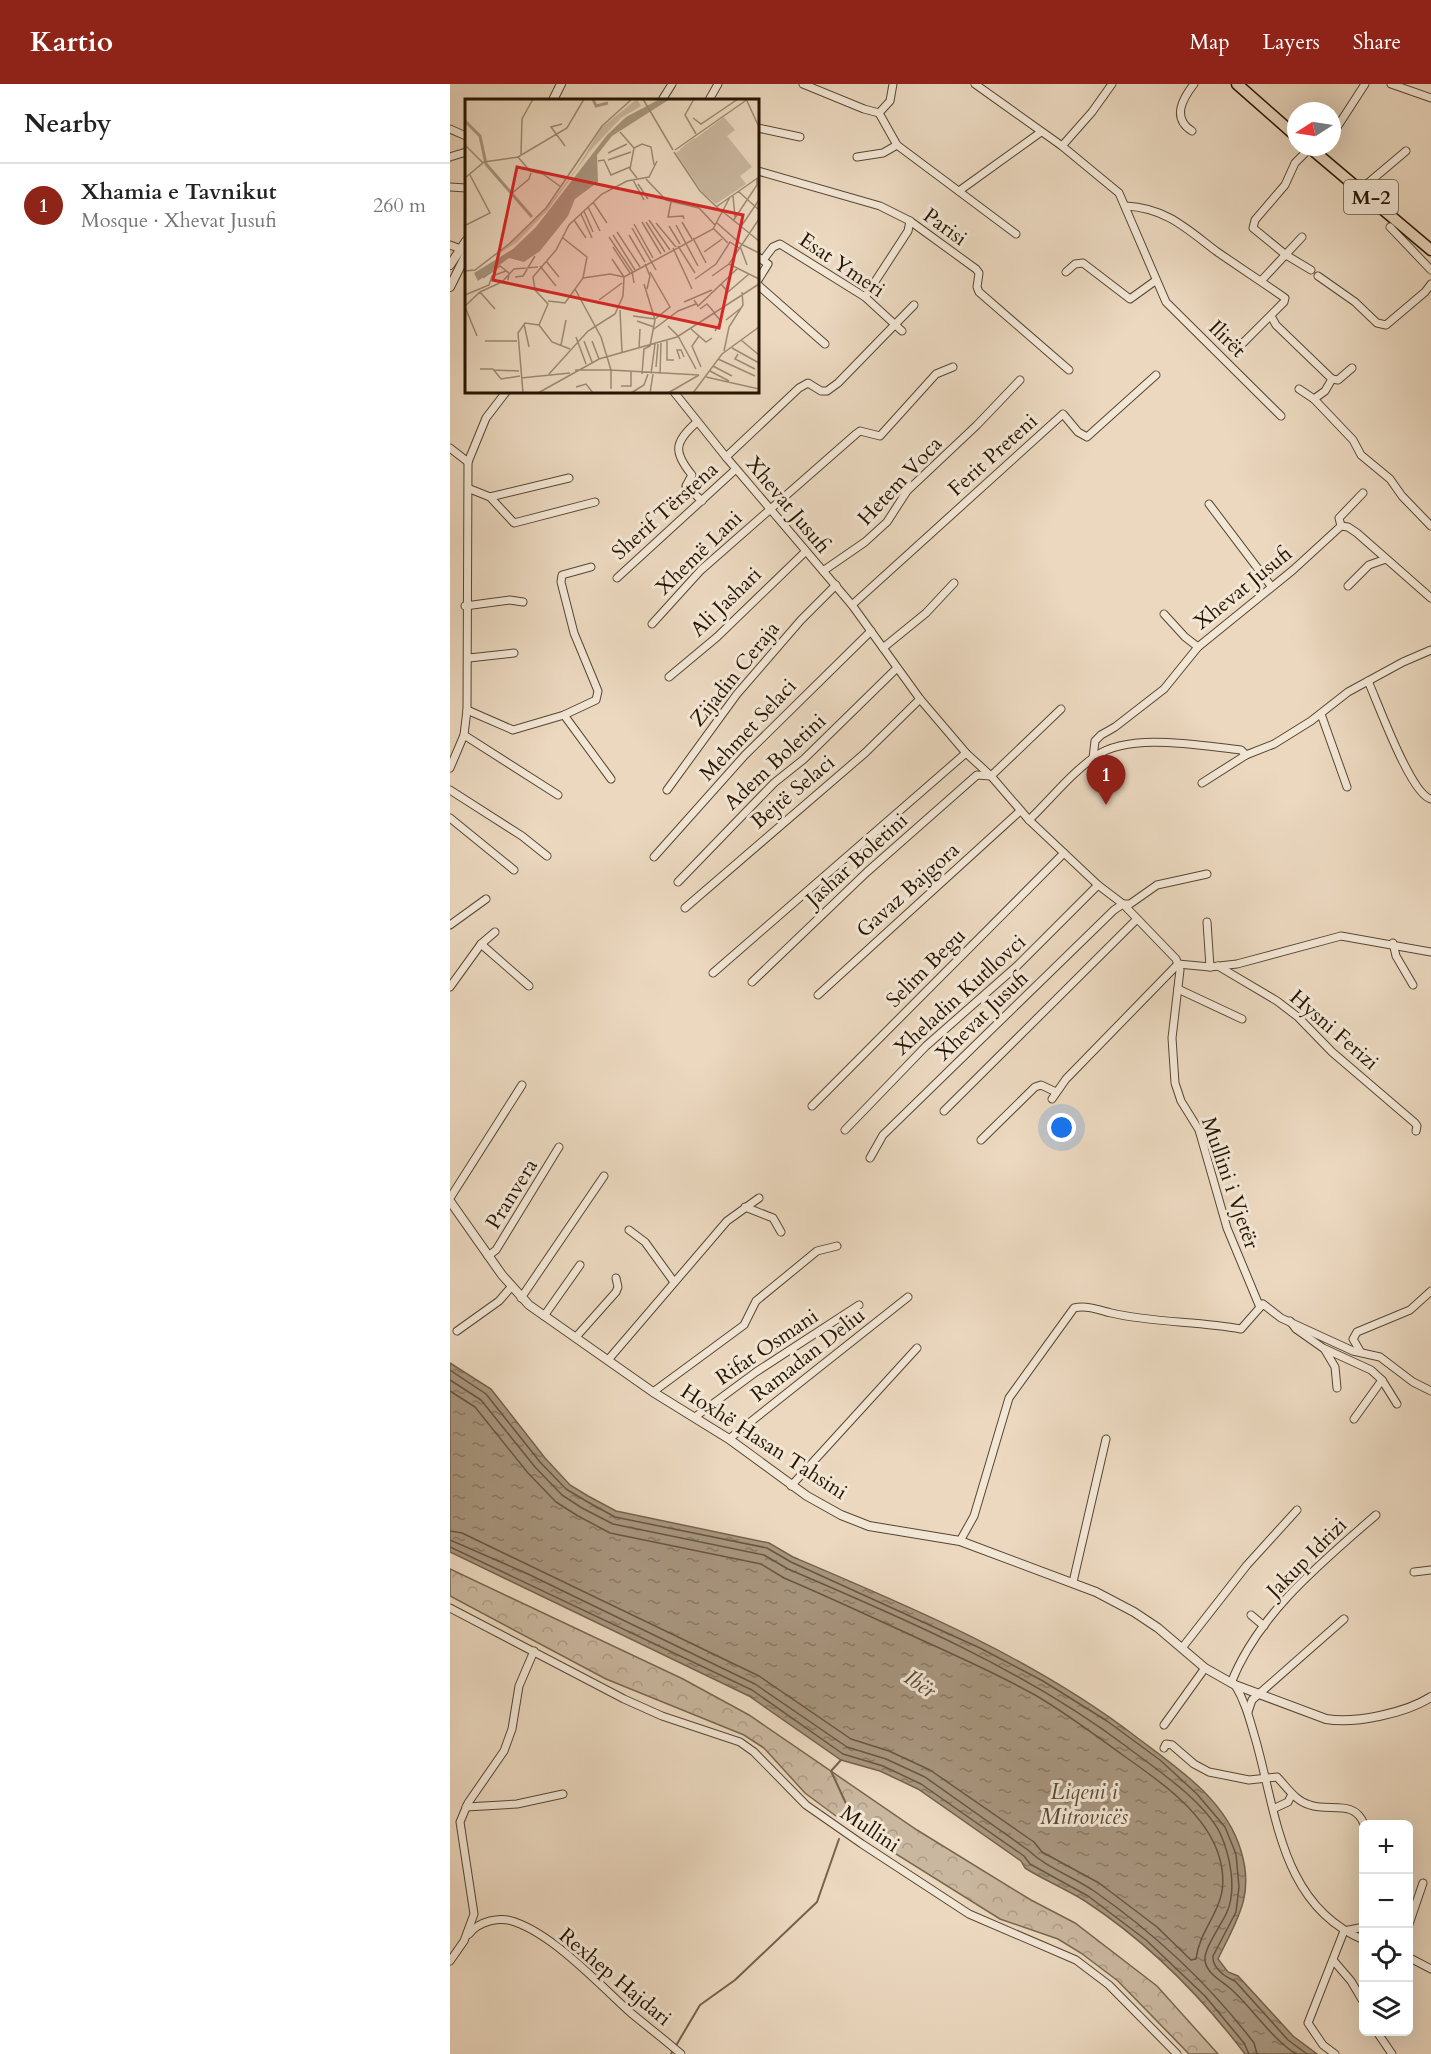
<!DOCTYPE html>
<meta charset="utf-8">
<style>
body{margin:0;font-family:Cardo,serif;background:#f6f6f6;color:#222}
.controls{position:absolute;right:18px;bottom:18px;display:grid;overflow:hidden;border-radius:9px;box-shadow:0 6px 24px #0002}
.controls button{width:54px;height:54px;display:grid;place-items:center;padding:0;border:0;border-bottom:2px solid #e0e0e0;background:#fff;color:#222;font:30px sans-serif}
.compass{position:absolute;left:837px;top:18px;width:54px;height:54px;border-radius:50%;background:#fff;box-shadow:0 6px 24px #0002;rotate:258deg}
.you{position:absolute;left:612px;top:1044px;width:21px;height:21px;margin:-15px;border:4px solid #fff;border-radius:50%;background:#1a73e8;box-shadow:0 0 0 9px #1a73e833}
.badge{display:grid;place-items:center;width:39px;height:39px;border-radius:50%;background:#8f2418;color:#fff;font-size:20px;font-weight:700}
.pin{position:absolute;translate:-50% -50px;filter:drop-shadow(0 2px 3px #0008)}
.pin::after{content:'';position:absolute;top:32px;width:21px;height:18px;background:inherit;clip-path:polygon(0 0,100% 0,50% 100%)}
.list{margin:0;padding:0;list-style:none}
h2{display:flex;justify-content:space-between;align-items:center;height:78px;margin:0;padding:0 24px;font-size:26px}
h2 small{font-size:20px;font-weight:400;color:#767676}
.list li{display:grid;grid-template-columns:39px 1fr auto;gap:18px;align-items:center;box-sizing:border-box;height:84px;padding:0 24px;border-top:2px solid #e0e0e0}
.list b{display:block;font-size:22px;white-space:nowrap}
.list p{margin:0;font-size:20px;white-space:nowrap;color:#767676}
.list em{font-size:20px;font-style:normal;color:#767676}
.icon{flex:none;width:33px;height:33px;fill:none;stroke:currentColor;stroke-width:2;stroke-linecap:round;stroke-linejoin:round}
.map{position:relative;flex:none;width:981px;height:1970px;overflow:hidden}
header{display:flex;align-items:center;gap:36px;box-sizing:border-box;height:84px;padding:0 30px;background:#8f2418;color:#fff}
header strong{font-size:28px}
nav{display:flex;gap:33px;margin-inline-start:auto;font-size:21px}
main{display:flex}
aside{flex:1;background:#fff}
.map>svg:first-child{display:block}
.forest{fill:url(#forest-crowns);stroke:#786650;stroke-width:1.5}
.water{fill:url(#water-ripples);stroke:#74624d;stroke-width:1.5}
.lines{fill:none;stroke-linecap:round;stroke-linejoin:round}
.shore{stroke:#675640;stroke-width:1.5}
.stream{stroke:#74624d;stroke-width:2}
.minor-casing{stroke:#574631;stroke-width:9}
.tertiary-casing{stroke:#574631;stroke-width:10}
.primary-casing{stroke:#261502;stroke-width:13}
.minor{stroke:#f2e6d5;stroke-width:7}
.tertiary{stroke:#f2e6d5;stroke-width:8}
.primary{stroke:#ebd8bf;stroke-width:10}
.labels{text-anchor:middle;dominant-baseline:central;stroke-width:6;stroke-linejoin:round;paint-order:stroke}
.shield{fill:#f2e6d5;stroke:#635441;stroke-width:1.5}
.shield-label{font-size:20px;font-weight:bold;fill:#261502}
.street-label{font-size:21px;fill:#261502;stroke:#f2e6d5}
.water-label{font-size:22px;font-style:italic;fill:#5a4934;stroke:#f2e6d5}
.inset-river{fill:none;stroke:#a8967f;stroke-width:3}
.inset-road{fill:none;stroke:#9c8a73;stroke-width:1.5}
.view{fill:#d62828;fill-opacity:0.15;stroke:#d62828;stroke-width:3}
.inset-edge{fill:none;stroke:#261502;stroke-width:3}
</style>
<header>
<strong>Kartio</strong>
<nav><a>Map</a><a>Layers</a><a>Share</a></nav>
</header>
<main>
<aside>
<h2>Nearby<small></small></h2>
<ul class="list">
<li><span class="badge">1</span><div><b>Xhamia e Tavnikut</b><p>Mosque · Xhevat Jusufi</p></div><em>260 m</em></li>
</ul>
</aside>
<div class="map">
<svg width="981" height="1970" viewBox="0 0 981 1970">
<defs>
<pattern id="forest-crowns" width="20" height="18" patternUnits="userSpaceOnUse" patternTransform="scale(1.5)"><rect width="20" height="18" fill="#cab79f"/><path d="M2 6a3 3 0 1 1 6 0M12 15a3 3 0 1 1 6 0" fill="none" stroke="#ad9c87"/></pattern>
<pattern id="water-ripples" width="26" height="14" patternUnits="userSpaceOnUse" patternTransform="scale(1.5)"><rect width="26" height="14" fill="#a8967f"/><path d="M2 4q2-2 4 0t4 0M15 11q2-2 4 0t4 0" fill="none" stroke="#897966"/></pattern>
</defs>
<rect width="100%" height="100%" fill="#ebd8bf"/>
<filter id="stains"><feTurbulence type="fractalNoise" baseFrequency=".00333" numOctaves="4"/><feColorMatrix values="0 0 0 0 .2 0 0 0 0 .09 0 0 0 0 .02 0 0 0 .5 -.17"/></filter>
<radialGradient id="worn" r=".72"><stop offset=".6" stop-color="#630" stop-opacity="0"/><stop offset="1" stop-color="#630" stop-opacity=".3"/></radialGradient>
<polygon class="forest" points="0,1485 233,1595 299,1631 467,1746 581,1816 625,1839 707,1902 768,1970 739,1970 668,1897 631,1869 608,1855 550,1835 390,1735 355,1709 314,1664 294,1651 156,1595 0,1512"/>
<path class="water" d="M0,1279L41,1305L95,1374L120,1401L138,1412L166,1427L319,1459L343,1473C461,1523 583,1574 685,1652C726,1683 776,1715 791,1767C805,1812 786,1837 768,1875L778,1888L788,1892L843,1952L867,1970H795C751,1912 696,1857 635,1817C616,1805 594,1796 575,1784L571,1777L468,1705L430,1687L391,1676L299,1612L0,1468Z"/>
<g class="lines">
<g class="shore">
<path d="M0,1286L36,1310L90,1378L116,1405L136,1417L165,1433L317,1464L341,1478L530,1564L593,1597L657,1637L710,1676L747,1710L775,1743L786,1770L789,1803L786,1828L763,1872C762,1884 775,1893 785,1897L838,1956L857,1970"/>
<path d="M0,1296L31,1316L85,1383L112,1411L132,1424L163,1440L314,1471L338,1485C455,1535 575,1586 677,1663C706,1685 753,1716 770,1749C780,1771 787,1805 777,1828C772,1840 753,1865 755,1877C758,1892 773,1897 782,1906C804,1926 820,1953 846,1970"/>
<path d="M0,1307L25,1323L78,1389L106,1418L128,1432L160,1449L311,1480L334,1494C386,1516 436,1540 487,1563C520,1578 553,1593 585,1611C616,1629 645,1651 674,1672C710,1697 756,1729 769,1772C784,1823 751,1836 746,1875L741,1876L707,1843L649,1799L592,1768L584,1758L480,1686L439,1667L401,1655L309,1592L12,1449L0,1447"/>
<path d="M0,1456L78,1490L305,1600L397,1663L436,1675L475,1693L578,1766C597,1784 622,1792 644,1807C704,1849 760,1901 804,1959L807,1970"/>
<polyline points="0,1463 302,1606 393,1670 433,1682 471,1700 574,1772 580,1780 638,1812 696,1856 755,1912 794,1959 799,1970"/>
</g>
<g class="stream">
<polyline points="391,1676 381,1687 404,1737"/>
<polyline points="221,1970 250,1921 285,1896 367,1818 389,1755"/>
</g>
<g class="minor-casing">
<g id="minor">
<polyline points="353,0 414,25 429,29"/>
<polyline points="525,0 612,62 669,109 716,218 831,332"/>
<polyline points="941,0 981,14"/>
<polyline points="212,16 222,0"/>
<polyline points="259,16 268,0"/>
<polyline points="429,29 447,61 566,150"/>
<polyline points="429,29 440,17 443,0"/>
<polyline points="308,44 350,53"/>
<polyline points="0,45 16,52"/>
<path d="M742,47C721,34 733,14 744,0"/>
<polyline points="882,51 915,0"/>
<polyline points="612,62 642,28 662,0"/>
<polyline points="860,64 845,79 835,101 805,136 803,144 836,171 861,186"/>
<polyline points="0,73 16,68"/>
<polyline points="407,73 433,69 447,61"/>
<polyline points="308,87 430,122 460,137 526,185 529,189 527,203 529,208 619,286"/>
<polyline points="0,103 16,104"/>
<polyline points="911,105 956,67"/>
<polyline points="509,107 591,48"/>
<path d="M676,122C716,124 737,145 766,167C789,183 812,198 835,214L834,218L793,259"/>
<polyline points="940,143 981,186"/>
<polyline points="0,161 16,167"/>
<polyline points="308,173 318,180 308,196"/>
<polyline points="313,176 323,163 330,160 415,213 452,247"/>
<polyline points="616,188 625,180 633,179 680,215 705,197"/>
<polyline points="868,192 905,218 927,239 936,241 975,208 981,200"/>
<polyline points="811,197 852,153"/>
<polyline points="308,201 375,260"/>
<polyline points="415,213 458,147 460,137"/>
<polyline points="821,232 826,241 882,295 875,307 864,315 903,356 911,371 940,395 952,412 981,442"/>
<polyline points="882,295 888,296 902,284"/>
<polyline points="849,305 864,315"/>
<polyline points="224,308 276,373 402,521 470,615 516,669 541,692 579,736 648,801 673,820 726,875 730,886 722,954 725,999 731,1017 749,1046 777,1144 809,1221"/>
<path d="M247,338C224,358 223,368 242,391L236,402L252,417"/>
<polyline points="0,364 18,378"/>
<polyline points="276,373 349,304 358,299 371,307 377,307 388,299 464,221"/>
<polyline points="20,405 40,413 64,439 145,418"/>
<polyline points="40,413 119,394"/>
<polyline points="759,420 821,502"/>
<polyline points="891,442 889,434 913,409"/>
<polyline points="373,487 415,458 437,438 457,407 527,341 570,296"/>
<polyline points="167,494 286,385"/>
<polyline points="898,502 919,481 936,475"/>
<polyline points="402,521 613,330 628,348 637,353 706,291"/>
<polyline points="15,522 60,516 73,518"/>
<polyline points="714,530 735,553 748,563"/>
<polyline points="202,540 251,486 406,350 410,347 430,352 486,290 503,283"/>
<polyline points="433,564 476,529 504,499"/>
<polyline points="19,574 64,569"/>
<polyline points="219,593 267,553 355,468"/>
<path d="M918,597C928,619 961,711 981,715"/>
<polyline points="17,626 63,646 114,631 146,616 148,607 124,549 111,498 112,491 141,483"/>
<polyline points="871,630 897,703"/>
<polyline points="114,631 161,695"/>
<polyline points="14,651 108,711"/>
<polyline points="643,674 645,657 651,651 665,643 714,605 748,563 843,486 891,442 898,443 907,449 981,514"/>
<polyline points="0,684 14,651 17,626 18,378 36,334 56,308"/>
<polyline points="752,699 796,671 824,660 861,637 898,608 953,578 981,566"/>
<polyline points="0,706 72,752 97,772"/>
<polyline points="217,706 287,610 351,536 386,501"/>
<polyline points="0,734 64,786"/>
<path d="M579,736C601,715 621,689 646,672C680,648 751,662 791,666L796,671"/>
<polyline points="204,773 295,671 421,547"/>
<polyline points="228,798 324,699 354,675 447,584"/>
<polyline points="235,824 415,669 470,615"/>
<polyline points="757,838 760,883"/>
<polyline points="0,841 36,815"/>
<polyline points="943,859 946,872 963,901"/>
<polyline points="31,860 79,902"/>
<polyline points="728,880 760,883 787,880 891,852 981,868"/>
<polyline points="768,882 827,917 848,933 882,968 965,1039 967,1042 966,1047"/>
<polyline points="263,889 516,669"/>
<polyline points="302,898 417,788 527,691 541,692 611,625"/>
<polyline points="0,903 31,860 45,848"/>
<polyline points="728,905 792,935"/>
<polyline points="368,911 570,727"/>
<polyline points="602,1015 616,995 728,880"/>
<polyline points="362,1022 614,769"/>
<polyline points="494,1027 687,835"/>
<polyline points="395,1046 476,962 567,882 648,801"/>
<polyline points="531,1056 585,1003 591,1001 606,1008"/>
<polyline points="420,1074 433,1051 664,826 673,820 680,820 707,801 757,790"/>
<polyline points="0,1114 72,1001"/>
<polyline points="295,1123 323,1134 331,1148"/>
<polyline points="179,1146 195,1158 224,1198"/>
<polyline points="38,1172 46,1166 109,1063"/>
<polyline points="71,1214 154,1092"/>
<polyline points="94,1232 130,1181"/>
<polyline points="840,1237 846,1245 873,1264 921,1286 932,1296 947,1320"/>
<polyline points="7,1247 49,1217 62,1202"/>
<polyline points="126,1253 166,1208 168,1203 166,1194"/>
<polyline points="875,1266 885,1283 887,1304"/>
<polyline points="910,1267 903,1255 907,1248 960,1226 981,1207"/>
<polyline points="158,1276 277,1137 309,1114"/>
<polyline points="203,1308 294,1241 306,1217 367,1167 387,1162"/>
<polyline points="245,1333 306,1288 409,1221"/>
<polyline points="904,1335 932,1296"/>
<polyline points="279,1355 458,1213"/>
<polyline points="341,1402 467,1264"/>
<path d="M510,1457L524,1432L559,1314L624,1224C637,1221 649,1226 661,1229C704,1239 748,1237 791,1245L813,1220L831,1234L903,1267L930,1273L963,1298L981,1307"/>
<polyline points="964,1488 981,1486"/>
<polyline points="623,1498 656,1355"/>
<polyline points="0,1524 174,1615 212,1632 290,1658 304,1668 356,1721 412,1760 519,1830 626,1876 659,1901 727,1970"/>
<polyline points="801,1531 814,1542"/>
<polyline points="732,1564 797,1481 847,1426"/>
<path d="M781,1599C808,1530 871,1479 926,1431"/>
<path d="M785,1601C796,1619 800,1637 806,1657C827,1732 832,1822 914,1856"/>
<polyline points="798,1628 802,1616 894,1535"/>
<polyline points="714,1641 755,1584"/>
<path d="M714,1664L716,1660L722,1661L744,1680L759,1688L799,1696L827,1693C837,1703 845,1717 860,1721C880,1728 904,1715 914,1740"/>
<polyline points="16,1723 67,1720 113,1710"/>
<polyline points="825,1724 838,1718 842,1710"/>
<polyline points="958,1843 973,1799"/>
<path d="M19,1850C29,1837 50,1832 65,1838C105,1852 150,1901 181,1929C198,1943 215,1956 231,1970"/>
<polyline points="958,1873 981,1885"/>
<polyline points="883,1876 901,1897 914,1919"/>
<polyline points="0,1877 14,1857 24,1830 10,1738 18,1719 54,1667 62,1645 69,1602 84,1567"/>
<polyline points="927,1948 942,1970"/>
<polyline points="885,1970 873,1961 858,1939 894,1847 914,1843"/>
</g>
</g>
<g class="tertiary-casing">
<g id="tertiary">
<polyline points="103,16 111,0"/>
<polyline points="0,181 16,157"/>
<polyline points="0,203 16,171"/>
<path d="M0,1117L52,1191L79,1221L203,1308L279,1355L357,1412L391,1431L419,1442L510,1457L646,1508L684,1528L708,1544L755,1584L785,1601L876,1635C905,1640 956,1629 981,1613"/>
</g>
</g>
<g class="primary-casing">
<g id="primary">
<polyline points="787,0 846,52"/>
<polyline points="859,63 981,166"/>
</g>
</g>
<use href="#minor" class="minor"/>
<use href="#tertiary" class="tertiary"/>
<use href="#primary" class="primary"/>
</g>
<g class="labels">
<rect class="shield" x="894" y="96" width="54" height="34" rx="4.5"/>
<g class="shield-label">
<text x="921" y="113">M-2</text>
</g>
<g class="street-label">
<text transform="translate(495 143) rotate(36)">Parisi</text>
<text transform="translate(392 181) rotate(34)">Esat Ymeri</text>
<text transform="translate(777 255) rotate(45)">Ilirët</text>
<text transform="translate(543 371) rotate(-42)">Ferit Preteni</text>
<text transform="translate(450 397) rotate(-47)">Hetem Voca</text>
<text transform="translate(338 421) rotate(50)">Xhevat Jusufi</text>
<text transform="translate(215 427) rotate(-42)">Sherif Tërstena</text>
<text transform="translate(249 469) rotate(-44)">Xhemë Lani</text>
<text transform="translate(793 504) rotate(-39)">Xhevat Jusufi</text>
<text transform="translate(276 518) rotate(-44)">Ali Jashari</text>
<text transform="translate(285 590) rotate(-51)">Zijadin Ceraja</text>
<text transform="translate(298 646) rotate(-47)">Mehmet Selaci</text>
<text transform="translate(325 678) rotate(-43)">Adem Boletini</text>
<text transform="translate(343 708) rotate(-40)">Bejtë Selaci</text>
<text transform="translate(407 776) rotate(-42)">Jashar Boletini</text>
<text transform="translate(458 806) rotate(-42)">Gavaz Bajgora</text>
<text transform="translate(476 884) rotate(-45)">Selim Begu</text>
<text transform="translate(510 911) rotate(-42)">Xheladin Kutllovci</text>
<text transform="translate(532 932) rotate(-44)">Xhevat Jusufi</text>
<text transform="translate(884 946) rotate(41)">Hysni Ferizi</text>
<text transform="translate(780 1099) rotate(71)">Mullini i Vjetër</text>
<text transform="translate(62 1110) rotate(-58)">Pranvera</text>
<text transform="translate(317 1263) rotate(-34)">Rifat Osmani</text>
<text transform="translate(358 1271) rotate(-38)">Ramadan Deliu</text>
<text transform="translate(314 1358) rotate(33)">Hoxhë Hasan Tahsini</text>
<text transform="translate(857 1474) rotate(-45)">Jakup Idrizi</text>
<text transform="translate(420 1745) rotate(34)">Mullini</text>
<text transform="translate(165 1893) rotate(40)">Rexhep Hajdari</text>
</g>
<g class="water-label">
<text transform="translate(470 1600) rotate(34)">Ibër</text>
<text x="634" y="1708">Liqeni i<tspan x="634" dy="25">Mitrovicës</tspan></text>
</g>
</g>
<g transform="translate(15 15)">
<rect width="294" height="294" fill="#ebd8bf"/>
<path d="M172,0L176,7L156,19L125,52L83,111L52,143L29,158L79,112L113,68L136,29ZM259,18L270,31L262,37L287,68L275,77L281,85L251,105L237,93L211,54Z" fill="#cab79f"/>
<path d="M229,39L236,49L222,59L215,50Z" fill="#cab79f"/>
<path d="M195,0H205L147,37L132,56L133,83L110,100L103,117L75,152L59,163L44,159L13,182L9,174L48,150L71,128L142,36L161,18Z" fill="#a8967f"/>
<path class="inset-river" d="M128,0L131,7L143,4M0,22L15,37L21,65L67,118"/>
<path class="inset-road" d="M178,0L208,51M229,0L220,16L231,35M282,2L294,28M228,19L236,25L273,0M97,25L86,28L100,47M155,33L169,49M0,46L18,64M210,51L283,0M209,53L235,92L258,114M143,54L162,45M56,55L57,20L68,0M53,58L65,72L78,75L96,88M143,61L166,53M133,62L139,61L146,76L165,68M0,79L19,63L53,58L102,29L119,0M172,79L165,70L169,49L177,45L186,48L189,66M181,80L201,101L234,109L250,126M168,81L179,101M173,85L183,100M273,92L294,111M46,95L64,80L66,74M268,97L270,118M128,103L142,124M206,103L203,118L218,117L219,120M123,108L135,132M251,108L294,78M119,112L128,133M257,112L294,142M116,115L127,139M109,121L121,139M184,121L205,151M268,122L292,86V79M177,123L196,155M181,123L200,153M217,123L227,140M191,124L211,148M252,124L276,145L294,154M169,125L188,159M1,126L25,114L5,76M211,126L233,167M204,127L215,145M167,129L191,171M248,129L263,144M275,129L294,101M152,133L175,168M148,136L170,171M164,136L180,163M144,138L167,172L169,184M228,139L241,164M213,147L230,174M275,147L282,166M148,148L165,174M208,149L227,190M239,153L257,140M147,160L159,178M81,162L94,178M180,165L185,177L182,190M264,165L294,180M75,167L91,187M0,172L10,171L44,145L81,109L137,27L167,0M247,177L264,165L294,120M50,178L58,177L70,157M159,178L248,130L265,98M18,179L35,167L44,174L43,181M118,179L145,175L159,178M230,180L251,165L265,143L274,149M256,185L263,193L284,175M110,190L136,238L146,271L234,276M15,193L30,210M0,196L24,186L27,177L41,172M134,201L157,184M229,201L233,207L273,169M83,202L100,204L118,179L122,158L98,139M219,203L247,191M0,207L15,193L37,183L49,170L73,168M0,208L12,237M235,210L242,205L249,213M155,211L157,253M249,214L256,222L250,232M168,217L190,220L205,208L185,173M261,221L276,209M172,222L189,228M59,225L64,248M74,226L83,205L70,191L68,178L91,151L104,126L137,95L162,82L184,78L192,62M74,226L87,243L105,250M203,227L213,237L231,270M189,230L213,212L231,205M226,230L241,243L247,239M234,237L227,247L236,268M111,238L121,265M276,241L294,256M20,242H52M119,242L127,263M127,242L134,260M202,242V261H209M96,246L101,221M174,249L175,230M267,249L294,264M259,252L264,228L278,206L277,193M273,255L270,260L290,270M215,260L212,251H216L219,258M253,260L290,277M248,267L267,277M191,268L193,245M15,270H28L36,280L55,277M29,271L54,272M110,271H146V290M245,272L264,282M84,275L123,232L150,215L158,197L159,178M177,275L179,250L185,247L190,221L179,185M186,275L190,245M195,275L196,244M241,278L294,290M56,279L105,274M156,287H166V272M111,288L121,285L128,294M58,294L53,234L60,224L74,226M73,294L134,260L212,238L294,185M166,294L179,286L183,275M185,294L188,275M203,294L234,276M228,294L257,255L294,228"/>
<path class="view" d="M52,68L278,116L254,229L28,181Z"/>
<rect width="294" height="294" class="inset-edge"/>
</g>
<rect width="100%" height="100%" filter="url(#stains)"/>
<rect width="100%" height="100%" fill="url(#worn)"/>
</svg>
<div class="controls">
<button>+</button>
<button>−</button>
<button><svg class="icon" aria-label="locate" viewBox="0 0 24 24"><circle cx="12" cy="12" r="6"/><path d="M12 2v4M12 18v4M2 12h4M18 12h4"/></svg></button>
<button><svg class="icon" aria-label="layers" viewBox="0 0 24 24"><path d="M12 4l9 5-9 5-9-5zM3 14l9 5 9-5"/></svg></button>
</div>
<svg class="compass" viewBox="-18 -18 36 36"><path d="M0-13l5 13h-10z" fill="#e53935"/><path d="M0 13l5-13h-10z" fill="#767676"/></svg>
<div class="you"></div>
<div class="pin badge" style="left:656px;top:721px">1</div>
</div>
</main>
